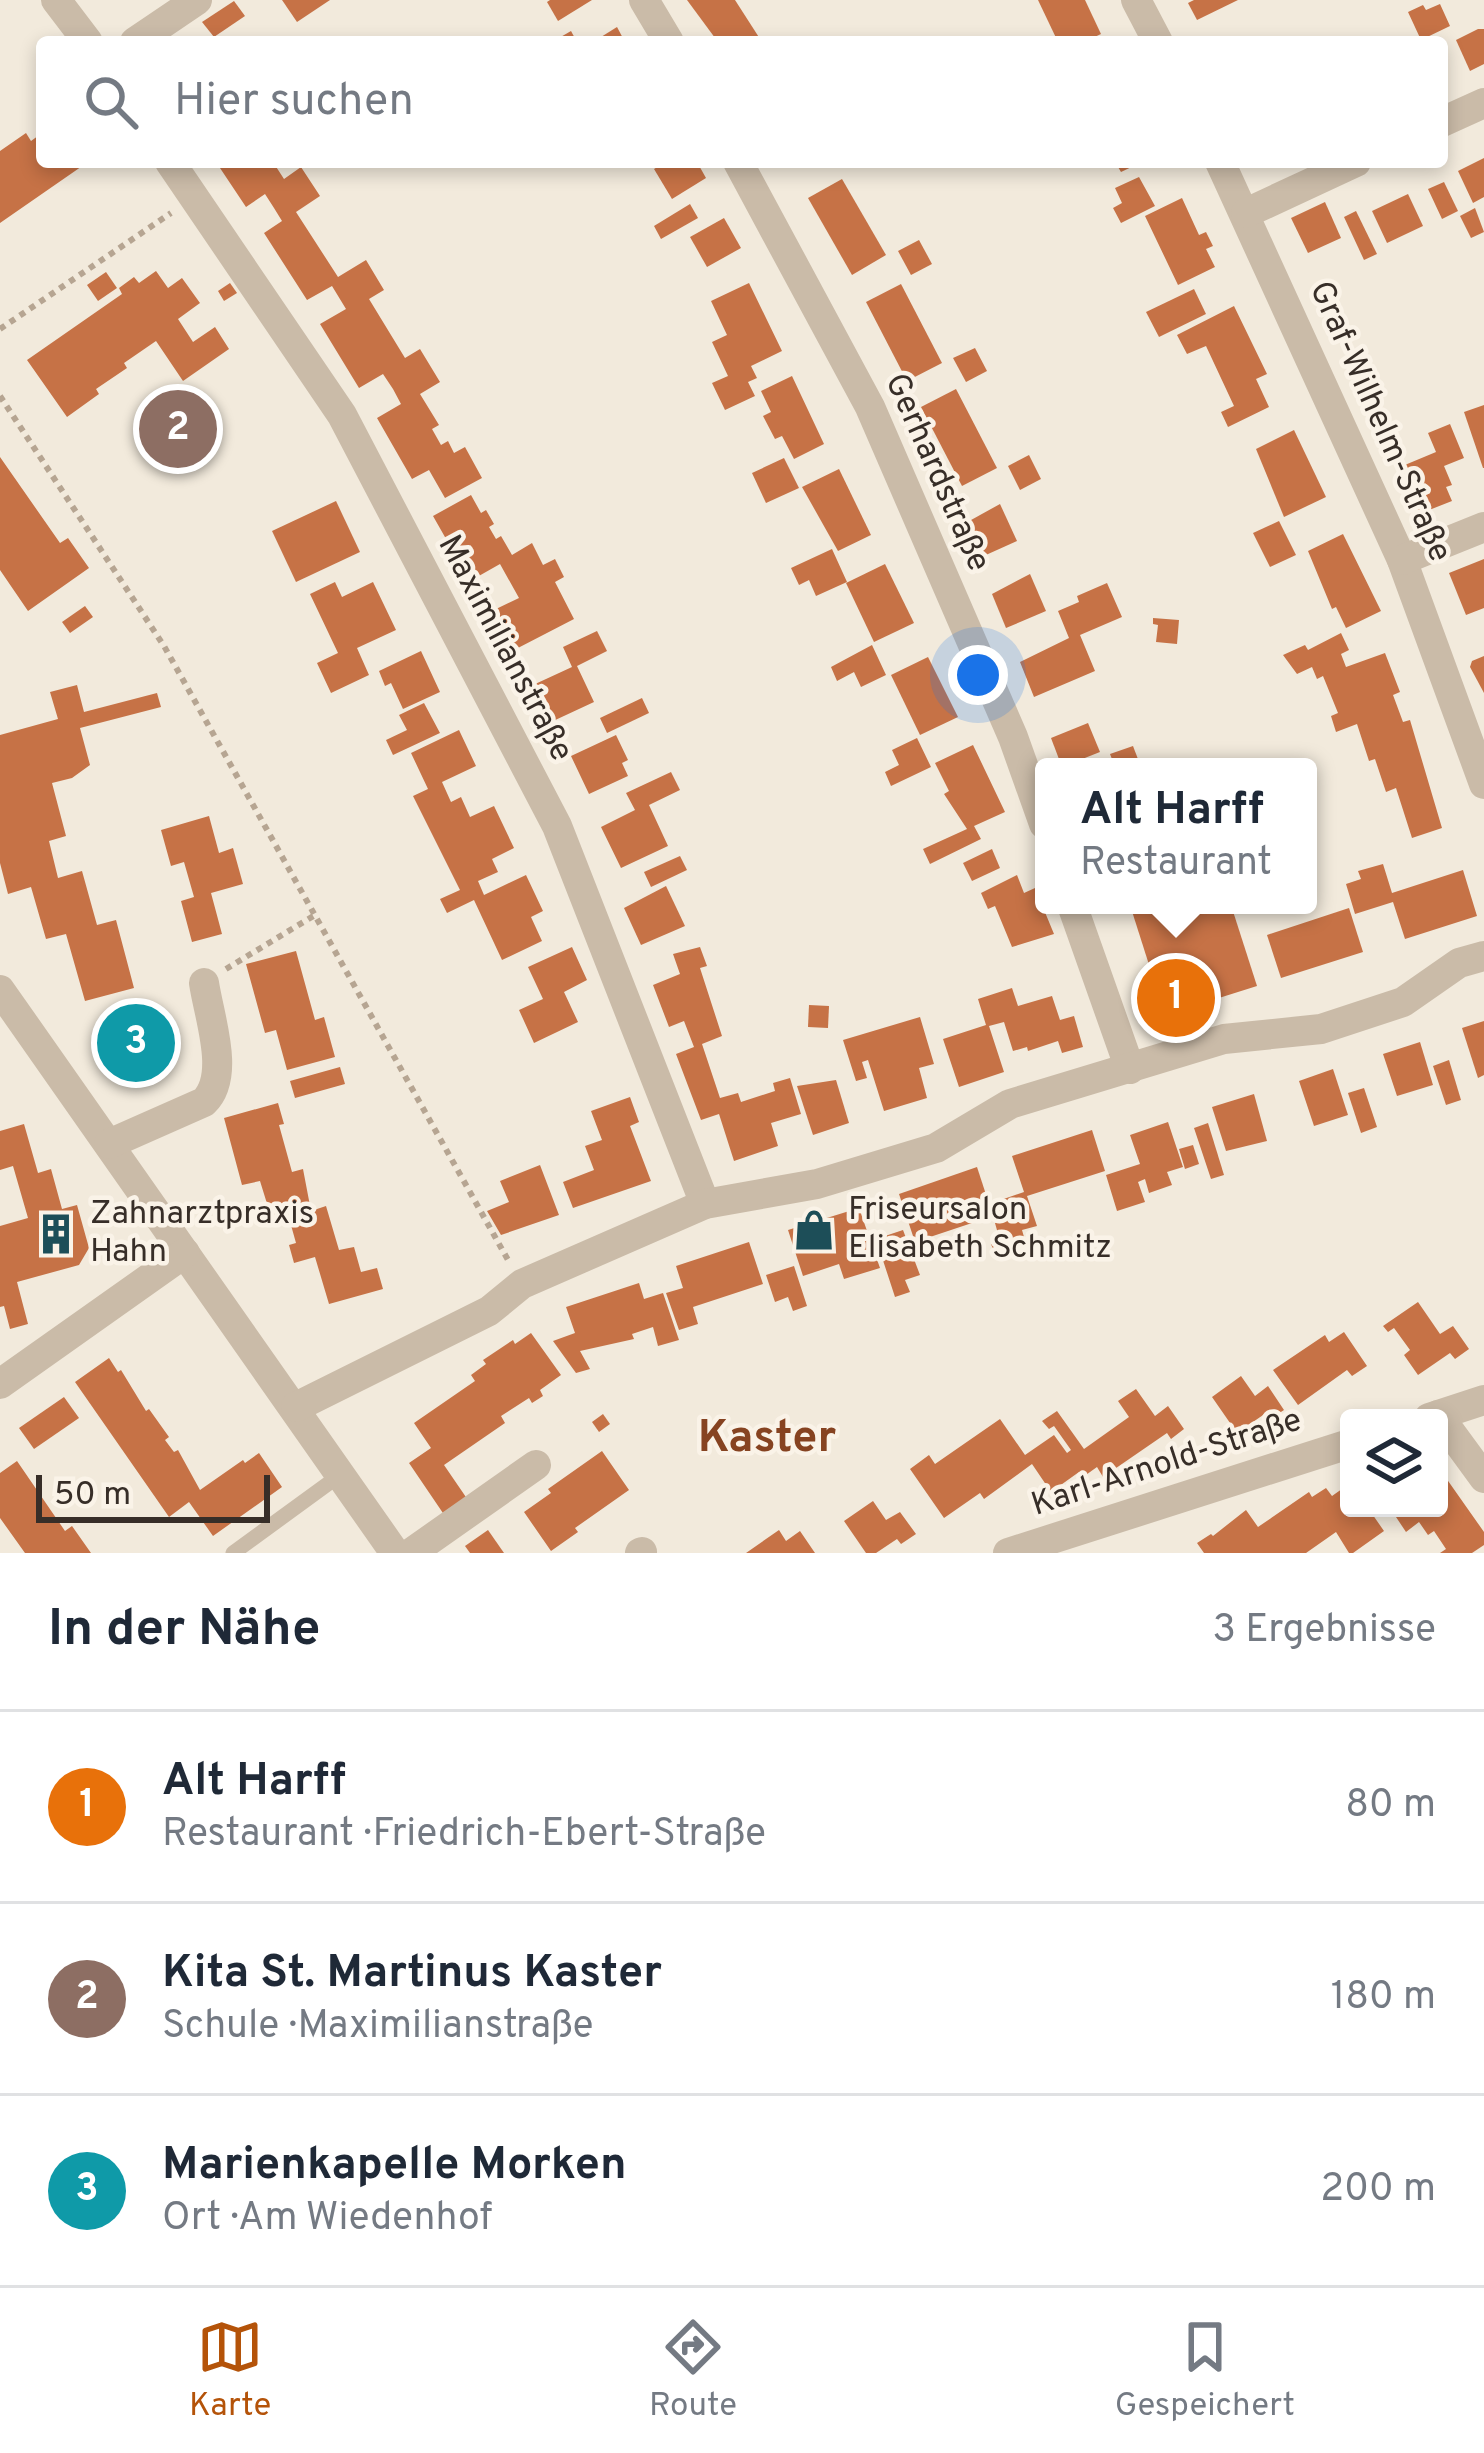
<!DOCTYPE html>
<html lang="de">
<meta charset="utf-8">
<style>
body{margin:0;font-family:Overpass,sans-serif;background:#f2f2f3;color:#1f2937}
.controls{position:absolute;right:36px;bottom:36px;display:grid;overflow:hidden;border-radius:12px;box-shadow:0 6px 18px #0003}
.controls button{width:108px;height:108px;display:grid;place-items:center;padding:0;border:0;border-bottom:3px solid #e0e1e3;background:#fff;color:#1f2937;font:60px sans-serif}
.scale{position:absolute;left:36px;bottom:30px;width:234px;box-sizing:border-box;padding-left:12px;border:6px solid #372e28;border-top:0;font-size:33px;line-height:42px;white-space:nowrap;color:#372e28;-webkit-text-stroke:9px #faf3e8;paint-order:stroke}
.you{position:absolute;left:978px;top:675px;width:42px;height:42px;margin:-30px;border:9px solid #fff;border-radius:50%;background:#1a73e8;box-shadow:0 0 0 18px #1a73e833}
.badge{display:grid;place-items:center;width:78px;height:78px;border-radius:50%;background:#b45309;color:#fff;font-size:39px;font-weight:700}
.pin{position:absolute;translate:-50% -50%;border:6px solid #fff;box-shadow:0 3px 12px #0006}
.popup{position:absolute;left:1035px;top:758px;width:282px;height:156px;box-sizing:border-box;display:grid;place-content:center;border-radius:12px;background:#fff;filter:drop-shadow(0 3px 9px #0005);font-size:39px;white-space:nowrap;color:#747a83}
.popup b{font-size:45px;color:#1f2937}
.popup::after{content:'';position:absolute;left:50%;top:100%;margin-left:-24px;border:24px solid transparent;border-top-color:#fff}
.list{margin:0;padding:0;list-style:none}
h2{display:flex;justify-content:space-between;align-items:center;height:156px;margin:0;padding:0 48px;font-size:51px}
h2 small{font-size:39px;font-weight:400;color:#747a83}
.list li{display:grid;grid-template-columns:78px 1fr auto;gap:36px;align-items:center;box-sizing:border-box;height:192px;padding:0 48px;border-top:3px solid #e0e1e3}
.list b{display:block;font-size:45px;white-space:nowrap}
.list p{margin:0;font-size:39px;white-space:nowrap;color:#747a83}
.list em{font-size:39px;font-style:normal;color:#747a83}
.icon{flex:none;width:66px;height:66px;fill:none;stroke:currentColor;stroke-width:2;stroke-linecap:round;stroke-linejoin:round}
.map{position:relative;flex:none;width:1484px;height:1553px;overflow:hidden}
.search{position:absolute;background:#fff;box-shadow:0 6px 18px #0003;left:36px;right:36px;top:36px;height:132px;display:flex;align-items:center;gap:30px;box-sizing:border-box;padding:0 42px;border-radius:12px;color:#747a83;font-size:45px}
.sheet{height:732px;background:#fff}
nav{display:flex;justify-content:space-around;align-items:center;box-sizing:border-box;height:168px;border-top:3px solid #e0e1e3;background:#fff;font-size:33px;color:#747a83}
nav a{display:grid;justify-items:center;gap:6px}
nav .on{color:#b45309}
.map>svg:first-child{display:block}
.building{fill:#c67246}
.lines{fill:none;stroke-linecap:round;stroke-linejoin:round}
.path{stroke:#b6a592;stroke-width:6;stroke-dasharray:6 6;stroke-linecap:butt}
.service{stroke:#cabba8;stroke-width:15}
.minor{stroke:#cabba8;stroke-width:30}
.labels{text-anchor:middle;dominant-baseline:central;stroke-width:9;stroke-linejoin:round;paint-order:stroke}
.street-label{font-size:33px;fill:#372e28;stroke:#faf3e8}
.poi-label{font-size:33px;fill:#372e28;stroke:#faf3e8;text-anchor:start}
.district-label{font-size:45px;font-weight:bold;fill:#864321;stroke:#faf3e8}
</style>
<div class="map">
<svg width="1484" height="1553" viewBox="0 0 1484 1553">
<rect width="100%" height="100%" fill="#f2eadc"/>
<g class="building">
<polygon points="282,0 330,0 297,22"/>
<polygon points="550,0 592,0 558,21 547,2"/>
<polygon points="687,0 735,0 762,42 718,42"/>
<polygon points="1038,0 1085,0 1101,34 1084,42 1058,42"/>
<polygon points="1194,0 1238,0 1197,20 1188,3"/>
<polygon points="234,1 245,16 214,37 202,22"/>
<polygon points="1440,4 1450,26 1421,40 1408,12 1423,5 1426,10"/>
<polygon points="617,27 625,42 593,42"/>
<polygon points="1478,29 1484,29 1484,64 1470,71 1456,40"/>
<polygon points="571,31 577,42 552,42"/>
<polygon points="26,133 31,141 42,133 42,162 88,162 0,223 0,151"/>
<polygon points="1484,158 1484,197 1473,203 1458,171"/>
<polygon points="216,162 273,162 284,179 301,167 320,196 296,212 338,277 366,260 384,290 369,299 405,358 420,349 440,382 420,394 439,425 432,429 441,445 448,441 454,453 465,447 482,478 445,498 429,470 412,479 377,418 401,404 393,389 383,374 359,388 320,324 346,309 332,286 307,300 264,233 282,221 274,208 265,194 246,207"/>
<polygon points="666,162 697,162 706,178 672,199 654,169"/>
<polygon points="1115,162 1142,162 1121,172"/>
<polygon points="1139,177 1155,206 1121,223 1113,208 1122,203 1115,188"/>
<polygon points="842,179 886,255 852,275 808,198"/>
<polygon points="1444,182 1458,211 1442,219 1428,189"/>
<polygon points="1408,194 1423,226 1387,243 1372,211"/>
<polygon points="1182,198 1199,235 1206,232 1213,246 1206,249 1215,267 1178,285 1145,216"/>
<polygon points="1325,202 1341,238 1308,253 1291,218"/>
<polygon points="690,204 698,218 661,239 654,226"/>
<polygon points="1475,208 1484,232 1471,238 1460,216"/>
<polygon points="1356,211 1377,254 1364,260 1344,217"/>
<polygon points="724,218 741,248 707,267 690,237"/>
<polygon points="919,240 932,264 911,275 898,251"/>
<polygon points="156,271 168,288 182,278 200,303 178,319 193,342 215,327 229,349 183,381 156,341 124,363 127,368 96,389 99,394 67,417 27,360 122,294 119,288 134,277 139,283"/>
<polygon points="106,272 117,288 98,301 87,285"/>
<polygon points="230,283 237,293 224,301 218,291"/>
<polygon points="749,283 782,351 751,366 757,378 748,382 755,396 725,410 712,383 728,376 712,342 727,335 711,301"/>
<polygon points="901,284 942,363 907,381 866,302"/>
<polygon points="1194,289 1206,314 1159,337 1146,312"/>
<polygon points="1234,306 1267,374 1256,379 1269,407 1228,427 1221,412 1234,406 1206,346 1187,354 1177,335"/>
<polygon points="975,348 987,371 966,382 953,358"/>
<polygon points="792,376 824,444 794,459 782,436 775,439 763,416 771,412 761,391"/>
<polygon points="956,389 997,468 962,486 921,407"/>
<polygon points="1484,405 1484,468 1483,468 1464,412"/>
<polygon points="1450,424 1464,458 1444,466 1452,485 1446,487 1452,501 1419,514 1400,467 1436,452 1428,433"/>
<polygon points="1294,430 1326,497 1284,517 1256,449"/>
<polygon points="1029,455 1041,479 1020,490 1008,466"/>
<polygon points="0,457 60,543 68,538 89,568 28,611 0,570"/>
<polygon points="784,458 799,488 766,503 752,473"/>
<polygon points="839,469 871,535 838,551 802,487"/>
<polygon points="471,495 481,513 486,510 494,524 489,527 496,539 501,536 512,555 532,543 543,565 555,559 564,577 555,582 574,619 516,649 496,609 519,598 500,564 470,581 433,516"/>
<polygon points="336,501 360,552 296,582 272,531"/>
<polygon points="1000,504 1017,541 977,559 962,525"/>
<polygon points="1279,521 1296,555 1270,567 1253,533"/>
<polygon points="1343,534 1381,611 1346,628 1336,607 1332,609 1308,551"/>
<polygon points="832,549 847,582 816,596 809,580 799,585 791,568"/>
<polygon points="1484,559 1484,608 1466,615 1449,573"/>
<polygon points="885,564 914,623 874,642 846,583"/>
<polygon points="1030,574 1046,611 1006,628 992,594"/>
<polygon points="335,582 342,597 373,582 396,630 357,648 369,675 331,693 317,663 338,653 310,594"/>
<polygon points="1107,583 1122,617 1080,635 1095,671 1034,697 1020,662 1069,638 1058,611 1079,602 1077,596"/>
<polygon points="85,606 93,617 70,633 62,622"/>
<polygon points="1153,618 1179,620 1177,644 1156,642 1158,625 1153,624"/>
<polygon points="597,631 607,651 577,666 594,702 551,722 533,685 572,667 563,647"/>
<polygon points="1341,633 1349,650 1341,654 1346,667 1385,653 1400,692 1393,695 1403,722 1410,720 1442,828 1412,838 1396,788 1386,792 1375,759 1369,761 1357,724 1336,732 1331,716 1338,713 1323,676 1317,679 1312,667 1297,674 1283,655 1305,645 1308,650"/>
<polygon points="872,645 886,675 861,687 854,672 837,681 831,667"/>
<polygon points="421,651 440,692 403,709 391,683 385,686 379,671"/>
<polygon points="1484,656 1484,693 1470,667 1472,661"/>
<polygon points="928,657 958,717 920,735 891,675"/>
<polygon points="77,685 84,712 157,693 161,707 80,728 90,765 72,778 52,783 66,836 49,841 58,878 82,871 97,925 116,920 134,988 85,1001 66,934 46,939 31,887 8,894 0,863 0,735 58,719 50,692"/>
<polygon points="642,698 649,713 607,733 600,718"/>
<polygon points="424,703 440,733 393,755 386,740 407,730 399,715"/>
<polygon points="1088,723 1100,752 1062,767 1051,738"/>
<polygon points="459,730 476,766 442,782 451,802 461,797 470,817 494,806 514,848 492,859 498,872 478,881 484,895 526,875 543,911 531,917 542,941 502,960 474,900 447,913 440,899 460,890 413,796 428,789 411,753"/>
<polygon points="616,735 628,760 622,763 628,776 589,794 571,756"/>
<polygon points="917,738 931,767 891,786 885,772 899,765 892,750"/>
<polygon points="973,745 1005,812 974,826 981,839 930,864 923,849 967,829 944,794 949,791 935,763"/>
<polygon points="1133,746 1141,767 1115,767 1110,754"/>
<polygon points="671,772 680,790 649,805 668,846 621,868 601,827 635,810 626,793"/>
<polygon points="209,816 219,853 233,848 243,884 211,893 222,934 192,942 181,901 194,897 184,862 171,866 161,830"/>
<polygon points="992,849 1000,868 972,881 963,863"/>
<polygon points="680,856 687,870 651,887 644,872"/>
<polygon points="1383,864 1392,893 1463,870 1477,916 1405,939 1393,902 1355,914 1346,884 1361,879 1358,871"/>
<polygon points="1017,875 1024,893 1035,888 1054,934 1012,947 995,906 988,909 981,893"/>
<polygon points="666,886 685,926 641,945 624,908"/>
<polygon points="1130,905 1231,905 1257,986 1165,1015"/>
<polygon points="1349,908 1363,952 1281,978 1267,935"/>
<polygon points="572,947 587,980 564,992 578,1022 534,1043 519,1010 543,999 528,967"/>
<polygon points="700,947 707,966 700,968 722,1036 702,1044 720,1098 738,1093 741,1102 775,1091 773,1083 790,1078 801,1114 771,1123 778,1146 734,1161 719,1114 701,1120 676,1054 694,1047 684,1021 669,1027 653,985 680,974 673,954"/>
<polygon points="296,951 315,1020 324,1017 335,1057 287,1070 276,1030 265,1033 246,964"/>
<polygon points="1012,988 1018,1006 1052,996 1060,1020 1074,1016 1083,1047 1062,1053 1058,1041 1028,1051 1027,1047 1013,1051 1004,1022 989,1026 1004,1072 959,1087 943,1039 986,1025 978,999"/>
<polygon points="809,1005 829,1006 828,1028 808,1027"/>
<polygon points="920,1017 934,1064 919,1068 927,1098 884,1111 868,1060 862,1062 867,1078 856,1081 843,1040"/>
<polygon points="1484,1021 1484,1075 1478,1078 1462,1028"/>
<polygon points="134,1022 155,1052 137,1065 117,1034"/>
<polygon points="1420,1042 1433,1085 1397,1096 1383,1054"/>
<polygon points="1449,1060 1461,1100 1446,1105 1433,1066"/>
<polygon points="340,1067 345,1084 295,1098 290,1081"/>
<polygon points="1333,1069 1348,1115 1314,1126 1299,1081"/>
<polygon points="836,1080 849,1123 813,1135 797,1086"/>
<polygon points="1364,1088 1377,1127 1361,1133 1348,1093"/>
<polygon points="1254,1094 1267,1141 1226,1151 1212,1107"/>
<polygon points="630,1097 639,1122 630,1126 651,1181 573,1208 563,1182 594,1170 585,1146 602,1140 591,1111"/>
<polygon points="278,1103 284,1124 279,1125 292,1172 303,1169 311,1211 326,1206 339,1250 354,1247 361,1272 377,1268 383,1289 329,1304 315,1257 294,1263 289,1245 296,1243 289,1218 273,1223 260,1181 242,1185 224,1118"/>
<polygon points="1168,1122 1183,1167 1167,1172 1172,1185 1149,1193 1145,1179 1138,1182 1145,1202 1117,1211 1106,1175 1140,1164 1130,1135"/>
<polygon points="1208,1123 1224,1175 1211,1179 1194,1128"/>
<polygon points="24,1124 38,1173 51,1169 62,1209 77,1205 89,1248 79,1265 17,1282 28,1324 10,1329 4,1306 0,1307 0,1226 28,1218 13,1166 0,1170 0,1131"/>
<polygon points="1092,1130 1105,1171 1027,1196 1037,1226 1022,1230 1026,1244 995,1254 991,1244 1000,1241 995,1223 1001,1221 995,1202 1024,1192 1012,1156"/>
<polygon points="1193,1145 1199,1164 1185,1169 1179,1149"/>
<polygon points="540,1165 559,1215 501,1235 487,1211 509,1202 500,1181"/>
<polygon points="977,1167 993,1216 915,1242 899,1194"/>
<polygon points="859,1208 880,1268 844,1279 839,1264 803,1276 788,1230"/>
<polygon points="903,1230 920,1275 905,1280 910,1292 895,1297 876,1239"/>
<polygon points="749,1242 763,1284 693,1307 698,1324 679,1330 666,1293 683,1288 676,1266"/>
<polygon points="794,1266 807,1306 793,1311 788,1297 775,1302 766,1275"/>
<polygon points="639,1283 644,1299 663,1293 679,1340 658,1346 653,1327 632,1334 634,1339 580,1351 590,1369 576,1373 553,1341 575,1333 566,1307"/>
<polygon points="1418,1302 1440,1334 1453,1326 1469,1349 1455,1359 1450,1353 1418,1375 1404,1355 1410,1350 1394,1328 1388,1332 1383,1326"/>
<polygon points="1344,1332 1367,1366 1352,1376 1347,1370 1298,1405 1273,1370 1325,1335 1329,1342"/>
<polygon points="531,1333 561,1375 540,1390 543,1396 532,1403 529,1398 501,1416 505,1423 444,1465 470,1503 447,1519 409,1463 431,1448 414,1423 475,1381 471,1375 486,1364 483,1360 513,1340 515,1344"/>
<polygon points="109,1358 118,1372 121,1370 146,1411 149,1409 169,1437 165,1440 174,1452 178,1450 200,1490 243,1460 245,1463 259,1453 282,1487 213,1536 189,1502 169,1517 75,1382"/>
<polygon points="1241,1376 1255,1396 1268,1386 1284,1410 1270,1419 1266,1413 1237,1433 1212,1397"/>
<polygon points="1136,1389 1155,1416 1168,1406 1184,1429 1171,1439 1167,1433 1103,1477 1097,1467 1083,1477 1079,1472 1051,1492 1032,1464 984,1499 980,1493 944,1518 910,1469 929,1455 935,1464 1000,1419 1025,1455 1054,1435 1067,1453 1071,1450 1054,1426 1049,1429 1042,1421 1057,1411 1084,1449 1129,1417 1118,1401"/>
<polygon points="64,1397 79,1418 34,1449 19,1428"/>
<polygon points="603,1414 610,1424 599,1432 592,1422"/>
<polygon points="602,1451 629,1490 575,1528 578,1532 551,1551 524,1512 551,1493 548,1489"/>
<polygon points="17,1461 65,1531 72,1526 91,1553 25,1553 0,1518 0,1473"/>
<polygon points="1446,1478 1484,1532 1484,1545 1472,1553 1440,1553 1446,1549 1434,1531 1428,1535 1419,1522 1406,1532 1394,1514 1402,1508 1439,1508 1439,1483"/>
<polygon points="1349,1484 1349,1508 1368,1508 1384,1531 1353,1553 1349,1553 1336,1532 1306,1553 1204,1553 1197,1543 1211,1534 1213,1536 1246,1510 1258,1527 1309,1492 1312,1497 1326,1488 1332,1496"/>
<polygon points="873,1501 886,1520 900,1512 916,1534 901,1544 897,1539 876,1553 866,1553 844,1521"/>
<polygon points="488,1530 504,1553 470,1553 465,1546"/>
<polygon points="779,1530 786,1541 800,1531 815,1553 746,1553"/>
</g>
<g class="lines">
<g class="path">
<polyline points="0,329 171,213"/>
<polyline points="0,396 164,646 508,1260"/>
<polyline points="226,969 315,915"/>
</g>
<polyline class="service" points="233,1553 340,1475"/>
<g class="minor">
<polyline points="56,0 88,42"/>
<polyline points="644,0 669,42"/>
<polyline points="1136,0 1158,42"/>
<polyline points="135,42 197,0"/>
<polyline points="1442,122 1484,103"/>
<polyline points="170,162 342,415 557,826 705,1204"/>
<polyline points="738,162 870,407 1013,737 1044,824"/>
<polyline points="1220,162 1402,560 1484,784"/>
<polyline points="1246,213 1356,162"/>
<polyline points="1402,560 1484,527"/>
<polyline points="1072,905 1130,1069"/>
<polyline points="0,990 395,1553"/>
<path d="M109,1144L204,1102C231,1076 209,1017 204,983"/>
<polyline points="0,1384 185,1253"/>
<polyline points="296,1407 489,1311 522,1284 705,1204 817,1184 936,1148 1010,1104 1224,1039 1321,1029 1403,1002 1459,963 1484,956"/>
<polyline points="1438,1415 1484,1478"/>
<polyline points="1429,1418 1484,1400"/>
<polyline points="411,1553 536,1465"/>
<polyline points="640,1553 642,1552"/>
<polyline points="1008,1553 1349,1444"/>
</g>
</g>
<defs>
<g id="shop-bare" transform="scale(3.24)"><path d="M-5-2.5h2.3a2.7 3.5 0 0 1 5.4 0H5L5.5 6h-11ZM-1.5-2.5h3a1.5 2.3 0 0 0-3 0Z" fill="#1d4e58" stroke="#faf3e8" stroke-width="2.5" paint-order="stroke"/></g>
<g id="building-bare" transform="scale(3.24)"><path d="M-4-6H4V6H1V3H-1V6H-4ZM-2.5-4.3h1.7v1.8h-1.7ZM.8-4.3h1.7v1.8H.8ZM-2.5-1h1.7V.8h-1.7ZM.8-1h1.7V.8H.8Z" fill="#1d4e58" stroke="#faf3e8" stroke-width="2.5" paint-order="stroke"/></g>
</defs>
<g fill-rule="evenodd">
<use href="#shop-bare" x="814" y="1230"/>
<use href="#building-bare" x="56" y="1234"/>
</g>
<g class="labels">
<g class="street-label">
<text transform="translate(1379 422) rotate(66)">Graf-Wilhelm-Straße</text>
<text transform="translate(936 473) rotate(66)">Gerhardstraße</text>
<text transform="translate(504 649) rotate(62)">Maximilianstraße</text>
<text transform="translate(1167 1464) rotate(-18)">Karl-Arnold-Straße</text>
</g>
<g class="poi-label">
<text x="848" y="1211">Friseursalon<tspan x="848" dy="38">Elisabeth Schmitz</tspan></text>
<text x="90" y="1215">Zahnarztpraxis<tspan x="90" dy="38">Hahn</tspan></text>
</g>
<g class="district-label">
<text x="767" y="1439">Kaster</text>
</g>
</g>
</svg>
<div class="controls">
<button><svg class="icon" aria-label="layers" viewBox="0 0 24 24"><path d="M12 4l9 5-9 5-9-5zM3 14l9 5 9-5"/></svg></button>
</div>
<div class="scale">50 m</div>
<div class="you"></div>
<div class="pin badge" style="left:1176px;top:998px;background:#e8710a">1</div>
<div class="popup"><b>Alt Harff</b>Restaurant</div>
<div class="pin badge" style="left:178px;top:429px;background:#8d6e63">2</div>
<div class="pin badge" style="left:136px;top:1043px;background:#0f9aa8">3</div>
<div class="search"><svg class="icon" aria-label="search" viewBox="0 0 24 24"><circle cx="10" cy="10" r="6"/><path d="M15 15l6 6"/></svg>Hier suchen</div>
</div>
<section class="sheet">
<h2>In der Nähe<small>3 Ergebnisse</small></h2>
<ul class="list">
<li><span class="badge" style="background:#e8710a">1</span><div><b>Alt Harff</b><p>Restaurant · Friedrich-Ebert-Straße</p></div><em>80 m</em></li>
<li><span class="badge" style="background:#8d6e63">2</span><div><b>Kita St. Martinus Kaster</b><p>Schule · Maximilianstraße</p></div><em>180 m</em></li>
<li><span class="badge" style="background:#0f9aa8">3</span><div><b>Marienkapelle Morken</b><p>Ort · Am Wiedenhof</p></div><em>200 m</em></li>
</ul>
</section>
<nav>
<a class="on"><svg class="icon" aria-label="map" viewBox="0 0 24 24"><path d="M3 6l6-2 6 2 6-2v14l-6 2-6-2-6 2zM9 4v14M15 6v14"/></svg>Karte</a>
<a><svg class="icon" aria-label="directions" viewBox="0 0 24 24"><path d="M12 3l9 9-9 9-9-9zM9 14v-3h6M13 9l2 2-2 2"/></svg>Route</a>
<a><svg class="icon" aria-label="saved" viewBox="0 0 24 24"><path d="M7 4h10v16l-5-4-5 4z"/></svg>Gespeichert</a>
</nav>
